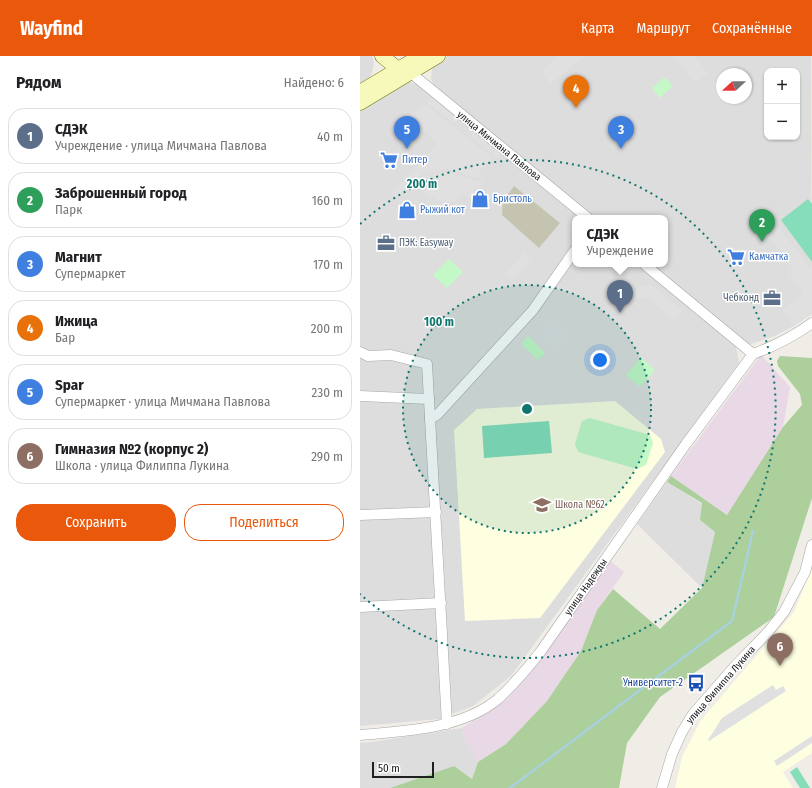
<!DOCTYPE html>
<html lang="ru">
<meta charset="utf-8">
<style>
body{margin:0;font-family:"Fira Sans Condensed",sans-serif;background:#f6f6f6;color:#202124}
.controls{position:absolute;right:12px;top:12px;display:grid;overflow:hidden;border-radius:8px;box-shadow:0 1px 3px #0004}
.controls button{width:36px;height:36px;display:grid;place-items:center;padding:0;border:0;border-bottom:1px solid #e0e0e0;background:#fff;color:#202124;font:20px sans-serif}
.compass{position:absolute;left:356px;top:12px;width:36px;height:36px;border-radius:50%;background:#fff;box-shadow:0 1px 3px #0004;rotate:249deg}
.scale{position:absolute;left:12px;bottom:10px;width:62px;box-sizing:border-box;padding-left:4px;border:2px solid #202020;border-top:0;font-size:11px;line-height:14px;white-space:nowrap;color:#202020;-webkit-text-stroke:3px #fff;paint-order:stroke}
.you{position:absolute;left:240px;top:304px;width:14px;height:14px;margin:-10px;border:3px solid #fff;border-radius:50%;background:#1a73e8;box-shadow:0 0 0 6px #1a73e833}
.badge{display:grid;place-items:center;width:26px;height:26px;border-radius:50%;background:#ea580c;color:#fff;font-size:13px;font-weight:700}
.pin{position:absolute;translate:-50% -33px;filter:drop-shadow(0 1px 2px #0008)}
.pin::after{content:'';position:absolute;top:21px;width:14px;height:12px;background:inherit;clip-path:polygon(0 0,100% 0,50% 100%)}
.popup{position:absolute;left:212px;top:159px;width:96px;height:52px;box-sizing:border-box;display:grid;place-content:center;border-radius:8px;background:#fff;filter:drop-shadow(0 1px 3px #0005);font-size:13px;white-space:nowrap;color:#757577}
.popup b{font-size:15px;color:#202124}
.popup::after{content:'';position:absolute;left:50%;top:100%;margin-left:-8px;border:8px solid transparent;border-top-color:#fff}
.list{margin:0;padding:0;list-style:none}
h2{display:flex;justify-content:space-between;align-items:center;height:52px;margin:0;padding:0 16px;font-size:17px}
h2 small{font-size:13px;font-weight:400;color:#757577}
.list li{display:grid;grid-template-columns:26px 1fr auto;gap:12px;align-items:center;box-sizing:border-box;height:56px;margin:0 8px 8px;padding:0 8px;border:1px solid #e0e0e0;border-radius:16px}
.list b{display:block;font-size:15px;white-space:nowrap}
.list p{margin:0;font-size:13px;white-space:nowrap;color:#757577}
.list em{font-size:13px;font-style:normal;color:#757577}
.actions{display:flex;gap:8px;padding:12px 16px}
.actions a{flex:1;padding:9px 0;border:1px solid #ea580c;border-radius:16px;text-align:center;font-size:14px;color:#ea580c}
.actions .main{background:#ea580c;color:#fff}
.map{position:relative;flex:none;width:452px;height:732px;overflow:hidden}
header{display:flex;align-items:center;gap:24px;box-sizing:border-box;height:56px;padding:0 20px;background:#ea580c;color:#fff}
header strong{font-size:19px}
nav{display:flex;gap:22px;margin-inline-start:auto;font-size:14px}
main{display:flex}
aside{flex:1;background:#fff}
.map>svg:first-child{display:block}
.residential{fill:#dedddd;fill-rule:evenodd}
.industrial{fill:#e9d8e6}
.education{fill:#fefee1}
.construction{fill:#c5c4b1}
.forest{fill:#accf9c}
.park{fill:#c4f9c7}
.pitch{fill:#86ddb9}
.parking{fill:#e0e0e0}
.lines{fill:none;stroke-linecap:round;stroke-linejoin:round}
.stream{stroke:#a7d2dd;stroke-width:2.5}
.minor-casing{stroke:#a7a7a7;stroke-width:11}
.secondary-casing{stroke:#6d7607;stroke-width:15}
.minor{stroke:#fff;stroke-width:10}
.secondary{stroke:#f7f9bb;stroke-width:14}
.ring{fill:none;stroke:#0f766e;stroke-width:2;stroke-dasharray:2 4}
.labels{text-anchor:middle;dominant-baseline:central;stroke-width:3;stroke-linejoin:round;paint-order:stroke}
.street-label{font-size:10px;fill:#202020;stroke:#fff}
.shop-label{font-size:10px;fill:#366cbe;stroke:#fff;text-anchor:start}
.service-label{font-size:10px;fill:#4e5e75;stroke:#fff;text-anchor:start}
.education-label{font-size:10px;fill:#785e54;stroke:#fff;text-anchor:start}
.transit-label{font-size:10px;fill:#164399;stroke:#fff;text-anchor:end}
.centre{fill:#0f766e;stroke:#fff;stroke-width:2}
.ring-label{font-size:12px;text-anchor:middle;font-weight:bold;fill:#0f766e;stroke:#fff;stroke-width:3;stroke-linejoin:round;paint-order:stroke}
</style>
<header>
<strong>Wayfind</strong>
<nav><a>Карта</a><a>Маршрут</a><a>Сохранённые</a></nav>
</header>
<main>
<aside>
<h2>Рядом<small>Найдено: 6</small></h2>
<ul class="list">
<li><span class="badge" style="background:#5c6f8a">1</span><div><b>СДЭК</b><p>Учреждение · улица Мичмана Павлова</p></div><em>40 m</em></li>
<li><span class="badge" style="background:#2e9e5b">2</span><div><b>Заброшенный город</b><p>Парк</p></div><em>160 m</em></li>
<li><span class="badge" style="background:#3f7fe0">3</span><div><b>Магнит</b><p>Супермаркет</p></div><em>170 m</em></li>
<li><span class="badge" style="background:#e8710a">4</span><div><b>Ижица</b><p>Бар</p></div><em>200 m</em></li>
<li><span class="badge" style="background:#3f7fe0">5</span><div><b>Spar</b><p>Супермаркет · улица Мичмана Павлова</p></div><em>230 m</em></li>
<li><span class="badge" style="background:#8d6e63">6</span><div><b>Гимназия №2 (корпус 2)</b><p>Школа · улица Филиппа Лукина</p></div><em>290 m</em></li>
</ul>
<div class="actions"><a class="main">Сохранить</a><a>Поделиться</a></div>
</aside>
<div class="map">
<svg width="452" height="732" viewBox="0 0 452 732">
<rect width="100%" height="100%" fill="#f0ece6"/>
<g class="residential">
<polygon points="0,0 12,0 14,7 12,17 8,25 0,30"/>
<path d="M88,0H451L452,258L432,271L415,280L391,288L385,286L290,208H305V162H234L74,30L71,23L72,12L78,6ZM407,15H437V81H407ZM362,18H386V42H362Z"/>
<polygon points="48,26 57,28 73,41 69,47 94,67 99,62 115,75 111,81 142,98 220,162 215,162 215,208 276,208 376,290 379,307 151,620 113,650 79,663 0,670 0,52"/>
<polygon points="307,426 342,448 340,464 355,476 342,532 277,468"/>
<polygon points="102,672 105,682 118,706 112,723 94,710 30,732 0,732 0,687 12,686"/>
</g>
<g class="industrial">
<polygon points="401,299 430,331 423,371 367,459 311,420"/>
<polygon points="249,504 264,516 237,554 221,595 187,645 146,688 118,706 105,682 102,672 147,643 187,593"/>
</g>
<g class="education">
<polygon points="255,345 301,383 305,396 180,562 105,565 94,374 117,353"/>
<polygon points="452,507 452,697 423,716 433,732 315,732 322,701 341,664 434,556 448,521"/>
</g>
<polygon class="construction" points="154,130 200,167 179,192 142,159 143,145"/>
<polygon class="forest" points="420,300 452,302 452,442 414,561 300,641 267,687 259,732 30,732 94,710 112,723 118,706 146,688 187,645 221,595 237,554 253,533 300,573 342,532 355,476 340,464 342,447 307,426 311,420 367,459 423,371 442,349 440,338 418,310 417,305"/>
<g class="park">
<polygon points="305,21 313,30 300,42 292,32"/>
<polygon points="89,203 103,216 87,232 73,219"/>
<polygon points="168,280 185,297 178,304 161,288"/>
<polygon points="281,301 295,314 280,331 266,319"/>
<polygon points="230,362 290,379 293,387 286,409 277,413 218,396 215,388 222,365"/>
</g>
<g class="pitch">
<polygon points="448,143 452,148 452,206 421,164"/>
<polygon points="189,365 192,397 124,402 122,370"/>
<polygon points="437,711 450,732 440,732 430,716"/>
</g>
<g class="parking">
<polygon points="196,0 225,0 190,28 181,16"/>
<polygon points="313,0 335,0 348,18 335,27"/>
<polygon points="73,41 99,62 94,67 69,47"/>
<polygon points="67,49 132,101 120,115 121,123 86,113 65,116 37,141 30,139 77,87 48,58"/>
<polygon points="115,75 142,98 137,102 111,81"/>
<polygon points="87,116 124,127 110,144 103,138 95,146 79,145 72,139 70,141 56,129 66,120"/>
<polygon points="416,168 452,214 452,258 432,271 431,265 422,254 443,237 428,218 433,214 404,176"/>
<polygon points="164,196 171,202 153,224 146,218"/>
<polygon points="291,229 323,255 315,265 288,242 269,243 278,231"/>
<polygon points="193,266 209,280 198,292 182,279"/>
<polygon points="413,629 416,634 423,630 426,635 349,685 348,684 362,662"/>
<polygon points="452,680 452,687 417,710 414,705"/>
</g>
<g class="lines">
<polyline class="stream" points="150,732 372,565 393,475"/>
<g class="minor-casing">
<g id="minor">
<polyline points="51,17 228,162"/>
<polyline points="284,208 393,298"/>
<polyline points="0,296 8,300 31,299 67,308 87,668"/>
<path d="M393,298C415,290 434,280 452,267"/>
<polyline points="0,340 69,343"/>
<polyline points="70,363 77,359 173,254 215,194"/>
<polyline points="0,459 76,456"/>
<polyline points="0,551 81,547"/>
<path d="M0,679C45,675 102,673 138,643C154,628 168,612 181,595L326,388L393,298"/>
<polyline points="302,732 312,698 322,676 333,658 375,610 408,576 424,556 445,516 452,489"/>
</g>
</g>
<g class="secondary-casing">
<g id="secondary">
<polyline points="22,0 38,13 46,16"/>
<polyline points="0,36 60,0"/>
<polyline points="0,47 78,0"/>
</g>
</g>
<use href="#minor" class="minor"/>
<use href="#secondary" class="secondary"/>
</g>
<circle cx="167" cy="353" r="124" fill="#0f766e" fill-opacity=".12"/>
<g class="ring">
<circle cx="167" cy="353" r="124"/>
<path d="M0 168A249 249 0 1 1 0 538"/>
</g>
<defs>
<g id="supermarket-bare" transform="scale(1.38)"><path d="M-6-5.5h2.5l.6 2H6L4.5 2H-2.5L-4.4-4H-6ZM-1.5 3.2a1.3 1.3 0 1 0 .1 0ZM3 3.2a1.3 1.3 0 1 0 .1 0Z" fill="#3f7fe0" stroke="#fff" stroke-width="2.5" paint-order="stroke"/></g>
<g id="shop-bare" transform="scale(1.38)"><path d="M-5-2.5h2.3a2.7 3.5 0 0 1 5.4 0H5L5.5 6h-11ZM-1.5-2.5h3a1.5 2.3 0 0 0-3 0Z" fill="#3f7fe0" stroke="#fff" stroke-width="2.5" paint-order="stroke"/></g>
<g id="office-bare" transform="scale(1.38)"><path d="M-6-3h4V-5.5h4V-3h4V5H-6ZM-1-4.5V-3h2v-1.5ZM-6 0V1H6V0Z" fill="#5c6f8a" stroke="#fff" stroke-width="2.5" paint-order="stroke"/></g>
<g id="school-bare" transform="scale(1.38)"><path d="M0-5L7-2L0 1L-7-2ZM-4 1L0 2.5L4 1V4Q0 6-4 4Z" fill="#8d6e63" stroke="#fff" stroke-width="2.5" paint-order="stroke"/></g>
<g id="bus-bare" transform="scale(1.38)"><path d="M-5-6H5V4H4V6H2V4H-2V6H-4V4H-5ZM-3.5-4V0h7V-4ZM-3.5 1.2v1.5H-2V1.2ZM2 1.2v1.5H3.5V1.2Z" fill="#1a4fb4" stroke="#fff" stroke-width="2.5" paint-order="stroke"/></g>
</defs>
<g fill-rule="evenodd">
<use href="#supermarket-bare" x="29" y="104"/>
<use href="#shop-bare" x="120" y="143"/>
<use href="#shop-bare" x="47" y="154"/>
<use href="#office-bare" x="26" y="187"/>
<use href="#supermarket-bare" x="376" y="201"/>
<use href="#office-bare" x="412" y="242"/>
<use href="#school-bare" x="182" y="449"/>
<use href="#bus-bare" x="336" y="627"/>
</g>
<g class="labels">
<g class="street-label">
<text transform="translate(139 90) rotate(39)">улица Мичмана Павлова</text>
<text transform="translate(226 531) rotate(-55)">улица Надежды</text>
<text transform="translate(361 629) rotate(-49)">улица Филиппа Лукина</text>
</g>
<g class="shop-label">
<text x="42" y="104">Питер</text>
<text x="133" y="143">Бристоль</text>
<text x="60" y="154">Рыжий кот</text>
<text x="389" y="201">Камчатка</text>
</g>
<g class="service-label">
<text x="39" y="187">ПЭК: Easyway</text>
<text x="399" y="242" text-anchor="end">Чебконд</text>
</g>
<g class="education-label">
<text x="195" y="449">Школа №62</text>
</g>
<g class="transit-label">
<text x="323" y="627">Университет-2</text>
</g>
</g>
<circle cx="167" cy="353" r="6" class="centre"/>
<g class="ring-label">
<text x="62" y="132">200 m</text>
<text x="79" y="270">100 m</text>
</g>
</svg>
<div class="controls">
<button>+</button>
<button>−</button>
</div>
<svg class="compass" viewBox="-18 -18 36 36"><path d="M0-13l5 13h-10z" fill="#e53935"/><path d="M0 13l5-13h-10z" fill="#757577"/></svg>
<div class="scale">50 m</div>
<div class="you"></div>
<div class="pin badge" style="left:260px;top:257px;background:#5c6f8a">1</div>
<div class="popup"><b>СДЭК</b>Учреждение</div>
<div class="pin badge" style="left:402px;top:186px;background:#2e9e5b">2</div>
<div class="pin badge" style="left:261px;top:93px;background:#3f7fe0">3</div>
<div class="pin badge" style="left:216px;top:52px;background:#e8710a">4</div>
<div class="pin badge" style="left:47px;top:93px;background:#3f7fe0">5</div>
<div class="pin badge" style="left:420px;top:610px;background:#8d6e63">6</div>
</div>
</main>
